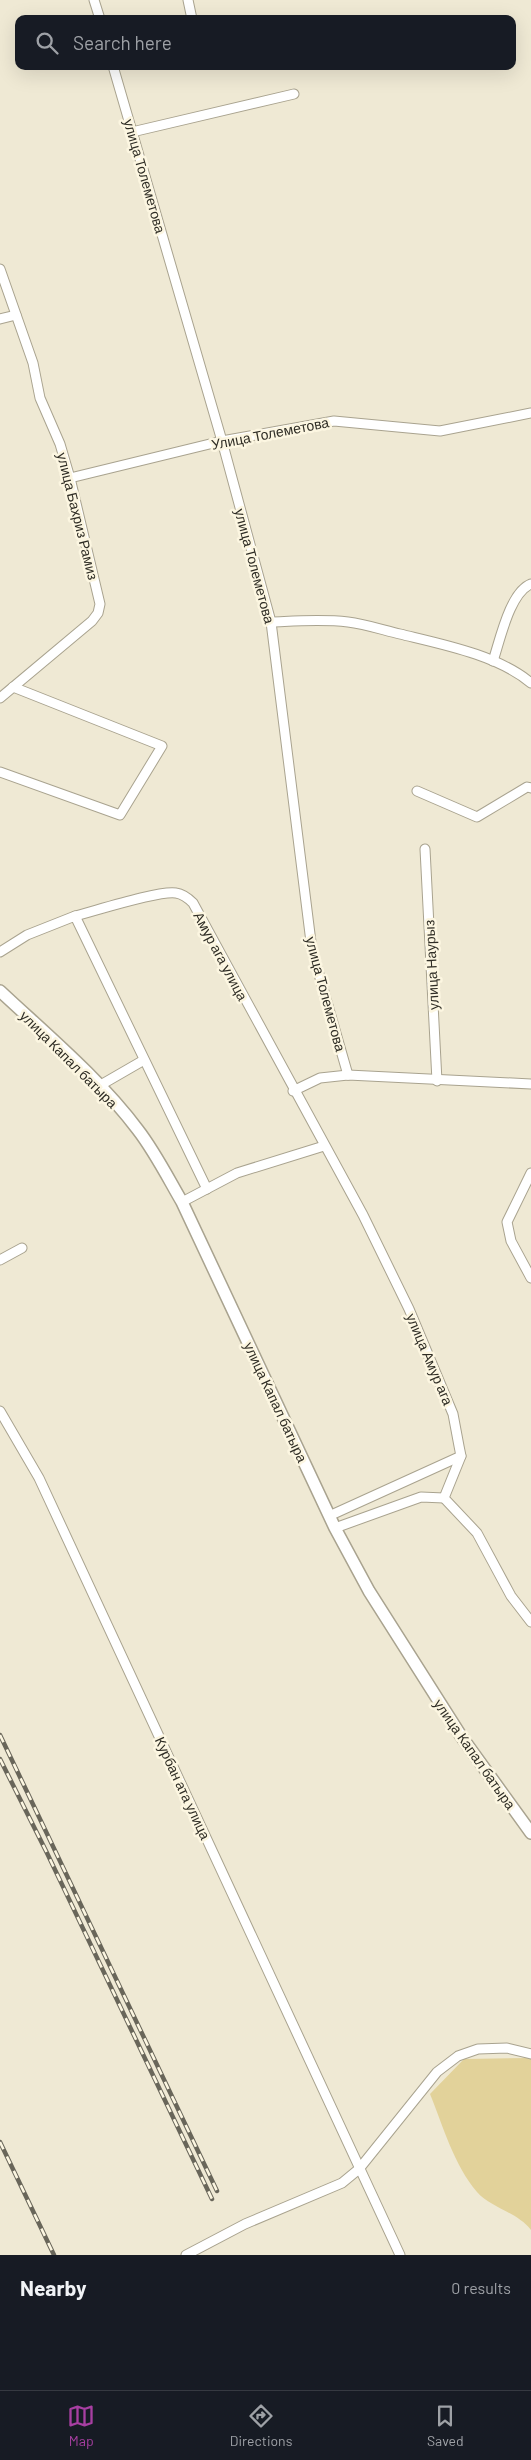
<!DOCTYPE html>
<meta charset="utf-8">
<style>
body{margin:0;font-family:Barlow,sans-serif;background:#242831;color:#f1f3f6}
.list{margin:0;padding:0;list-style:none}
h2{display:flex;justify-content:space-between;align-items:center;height:65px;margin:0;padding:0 20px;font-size:21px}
h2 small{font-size:16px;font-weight:400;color:#9ea1a6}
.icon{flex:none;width:28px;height:28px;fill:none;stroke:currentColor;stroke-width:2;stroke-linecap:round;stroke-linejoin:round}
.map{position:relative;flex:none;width:531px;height:2255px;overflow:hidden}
.search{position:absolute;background:#171b24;box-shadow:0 5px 20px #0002;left:15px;right:15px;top:15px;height:55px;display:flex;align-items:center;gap:12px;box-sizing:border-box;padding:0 18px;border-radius:10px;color:#9ea1a6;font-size:19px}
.sheet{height:135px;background:#171b24}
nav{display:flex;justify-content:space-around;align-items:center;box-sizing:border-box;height:70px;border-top:1px solid #363941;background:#171b24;font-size:14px;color:#9ea1a6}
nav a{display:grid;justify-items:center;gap:2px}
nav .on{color:#a83fa2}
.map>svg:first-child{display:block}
.green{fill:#e2d29a}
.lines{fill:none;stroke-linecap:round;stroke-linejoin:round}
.minor-casing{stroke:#a9a38f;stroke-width:11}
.major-casing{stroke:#a9a38f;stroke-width:14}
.minor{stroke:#fff;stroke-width:9}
.major{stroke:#fff;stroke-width:11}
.rail-casing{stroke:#69665a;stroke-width:4.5}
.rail{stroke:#fcf6e1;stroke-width:2.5;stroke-dasharray:8;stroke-linecap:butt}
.labels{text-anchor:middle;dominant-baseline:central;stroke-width:5;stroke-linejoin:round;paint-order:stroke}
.street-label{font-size:14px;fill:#2f2d25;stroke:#fcf6e1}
</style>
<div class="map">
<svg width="531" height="2255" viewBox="0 0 531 2255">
<rect width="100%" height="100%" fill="#efe9d4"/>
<path class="green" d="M531,2058V2230C517,2212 491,2208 477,2192C454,2165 443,2126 430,2094L464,2059Z"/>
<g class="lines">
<g class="minor-casing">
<g id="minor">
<polyline points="94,0 100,19"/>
<polyline points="188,0 192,19"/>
<polyline points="113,66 222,441 271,622 312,950 348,1075"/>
<polyline points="132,132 294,94"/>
<polyline points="0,269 33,363 40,398 60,444 70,478 100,604 98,613 92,621 0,698"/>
<polyline points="0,319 16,315"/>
<polyline points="70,478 222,441 334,421 440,431 531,413"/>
<path d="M271,622C297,621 322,619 348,622C365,624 383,630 400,634C441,644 498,655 531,683"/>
<path d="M493,661C500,640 510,592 531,584"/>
<polyline points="0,772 120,815 162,746 13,687"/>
<polyline points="417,791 477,817 527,787 531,788"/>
<polyline points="425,849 437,1081"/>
<path d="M75,916C95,911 159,890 176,893C183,894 188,898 193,903L363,1215L409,1309L453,1414L459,1446L461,1456L444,1498L477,1533L511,1596L531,1622"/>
<polyline points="0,952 27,935 75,916 207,1189"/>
<polyline points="99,1086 144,1060"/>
<polyline points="293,1091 320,1078 348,1075 531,1084"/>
<polyline points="531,1173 507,1222 511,1241 531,1278"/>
<polyline points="182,1202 237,1173 324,1146"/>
<polyline points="0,1260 22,1248"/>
<polyline points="0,1411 39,1478 400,2255"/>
<polyline points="329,1516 461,1456"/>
<polyline points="335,1528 421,1497 444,1498"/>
<polyline points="186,2255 245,2224 342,2183 359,2169 437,2072 458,2056 478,2049 507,2048 531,2054"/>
</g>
</g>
<g class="major-casing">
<path id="major" d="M0,991C47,1035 99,1078 138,1130C155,1152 168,1178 182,1202L335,1528L369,1591L461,1736L531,1833"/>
</g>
<use href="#minor" class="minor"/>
<use href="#major" class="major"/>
<g class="rail-casing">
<g id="rail">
<polyline points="0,1735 217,2191"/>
<polyline points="0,1759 47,1853 212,2199"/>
<polyline points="0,2142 54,2255"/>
</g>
</g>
<use href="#rail" class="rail"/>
</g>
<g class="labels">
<g class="street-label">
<text transform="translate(145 176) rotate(74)">улица Толеметова</text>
<text transform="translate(270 433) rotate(-11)">Улица Толеметова</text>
<text transform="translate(78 516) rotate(76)">улица Бахриз Рамиз</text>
<text transform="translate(255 566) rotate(75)">улица Толеметова</text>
<text transform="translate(221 956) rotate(62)">Амур ага улица</text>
<text transform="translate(431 965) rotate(-93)">улица Наурыз</text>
<text transform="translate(326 994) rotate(75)">улица Толеметова</text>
<text transform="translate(69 1059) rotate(45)">улица Капал батыра</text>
<text transform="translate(430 1359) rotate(67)">улица Амур ага</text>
<text transform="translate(276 1402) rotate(65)">улица Капал батыра</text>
<text transform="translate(475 1754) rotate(55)">улица Капал батыра</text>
<text transform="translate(183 1788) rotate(65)">Курбан ата улица</text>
</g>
</g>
</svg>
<div class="search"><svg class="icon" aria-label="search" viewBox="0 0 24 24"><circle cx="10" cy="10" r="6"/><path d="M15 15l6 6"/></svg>Search here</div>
</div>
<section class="sheet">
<h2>Nearby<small>0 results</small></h2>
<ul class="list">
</ul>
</section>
<nav>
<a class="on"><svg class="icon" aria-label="map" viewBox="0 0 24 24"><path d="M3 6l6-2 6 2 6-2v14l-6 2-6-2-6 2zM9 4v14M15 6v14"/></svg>Map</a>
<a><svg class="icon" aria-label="directions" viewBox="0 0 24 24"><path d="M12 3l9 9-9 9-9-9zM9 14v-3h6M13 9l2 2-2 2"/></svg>Directions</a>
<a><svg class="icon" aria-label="saved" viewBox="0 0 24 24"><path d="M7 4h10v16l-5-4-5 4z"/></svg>Saved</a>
</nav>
